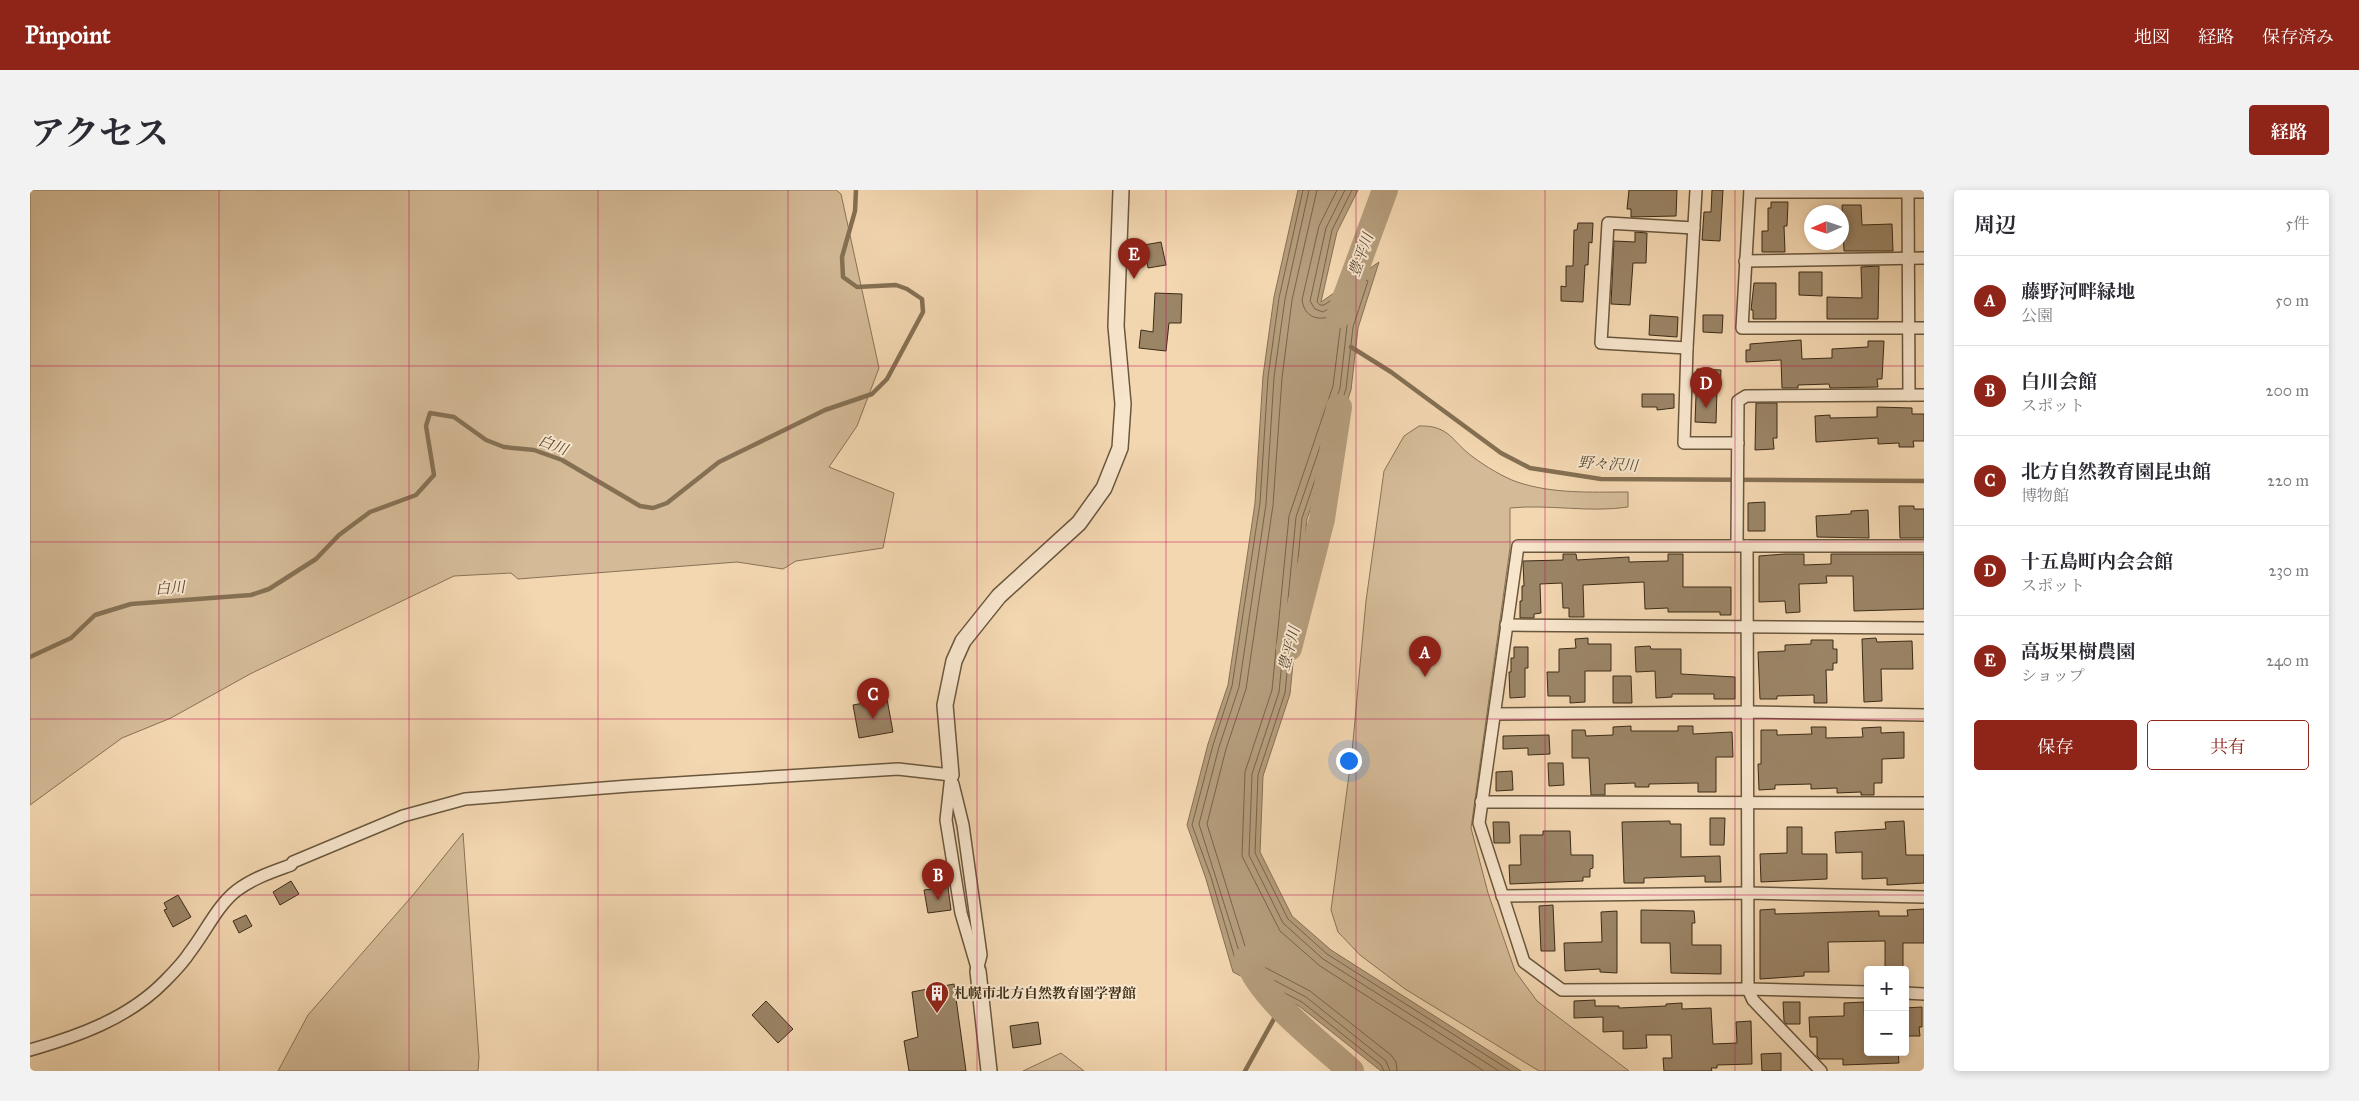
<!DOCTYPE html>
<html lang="ja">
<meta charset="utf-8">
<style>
body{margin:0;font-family:"IM FELL Great Primer","Noto Serif JP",serif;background:#f2f2f3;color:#2b2b33}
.controls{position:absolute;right:15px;bottom:15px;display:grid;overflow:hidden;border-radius:5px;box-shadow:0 2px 8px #0003}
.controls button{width:45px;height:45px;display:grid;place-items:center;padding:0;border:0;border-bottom:1px solid #e1e1e2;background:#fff;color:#2b2b33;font:25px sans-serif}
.compass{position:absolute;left:1774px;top:15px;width:45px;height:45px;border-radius:50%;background:#fff;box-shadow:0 2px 8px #0003;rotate:267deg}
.you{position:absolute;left:1318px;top:570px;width:18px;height:18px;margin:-12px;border:4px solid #fff;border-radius:50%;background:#1a73e8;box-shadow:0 0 0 8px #1a73e833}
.badge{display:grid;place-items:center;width:32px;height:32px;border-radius:50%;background:#8f2418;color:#fff;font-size:16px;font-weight:700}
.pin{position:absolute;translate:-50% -41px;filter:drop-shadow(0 1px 2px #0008)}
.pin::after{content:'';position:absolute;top:26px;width:18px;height:15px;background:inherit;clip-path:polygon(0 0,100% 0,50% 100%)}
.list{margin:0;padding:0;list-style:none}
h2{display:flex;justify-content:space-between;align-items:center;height:65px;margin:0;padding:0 20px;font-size:21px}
h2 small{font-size:16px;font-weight:400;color:#7c7c81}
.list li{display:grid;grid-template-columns:32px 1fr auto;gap:15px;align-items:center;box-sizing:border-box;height:90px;padding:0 20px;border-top:1px solid #e1e1e2}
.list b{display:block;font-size:19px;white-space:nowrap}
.list p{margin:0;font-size:16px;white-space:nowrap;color:#7c7c81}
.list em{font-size:16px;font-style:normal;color:#7c7c81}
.actions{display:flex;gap:10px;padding:15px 20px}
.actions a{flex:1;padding:11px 0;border:1px solid #8f2418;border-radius:5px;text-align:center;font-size:18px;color:#8f2418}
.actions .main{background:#8f2418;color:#fff}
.map{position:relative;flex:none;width:1894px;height:881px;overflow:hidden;border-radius:5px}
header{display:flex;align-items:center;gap:30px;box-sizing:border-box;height:70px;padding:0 25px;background:#8f2418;color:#fff}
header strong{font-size:24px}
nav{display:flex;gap:28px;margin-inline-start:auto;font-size:18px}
.intro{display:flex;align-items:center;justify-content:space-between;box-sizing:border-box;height:120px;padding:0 30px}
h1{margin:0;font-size:35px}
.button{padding:12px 22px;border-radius:5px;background:#8f2418;color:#fff;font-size:18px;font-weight:700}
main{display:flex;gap:30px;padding:0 30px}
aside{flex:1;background:#fff;border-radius:5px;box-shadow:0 2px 8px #0003}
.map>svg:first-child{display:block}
.green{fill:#d4ba97;stroke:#887356}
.water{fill:#b59d7c;stroke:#857053}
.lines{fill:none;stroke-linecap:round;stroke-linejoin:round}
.shore{stroke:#786449;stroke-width:1}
.stream{stroke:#857053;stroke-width:4.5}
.river{stroke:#b59d7c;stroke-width:26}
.building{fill:#9b8567;stroke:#3c2c16}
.minor-casing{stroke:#6a573d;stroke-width:14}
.tertiary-casing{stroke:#6a573d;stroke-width:18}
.minor{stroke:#f7e5cc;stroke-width:11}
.tertiary{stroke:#f7e5cc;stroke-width:15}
.grid{fill:none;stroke:#c2185b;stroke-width:1;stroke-opacity:0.55}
.labels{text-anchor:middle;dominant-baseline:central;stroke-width:4;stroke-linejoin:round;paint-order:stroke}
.poi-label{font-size:14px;font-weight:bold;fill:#3c2c16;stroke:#f7e5cc;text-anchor:start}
.water-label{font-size:15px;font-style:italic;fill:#5a4830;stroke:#f7e5cc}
</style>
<header>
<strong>Pinpoint</strong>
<nav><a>地図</a><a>経路</a><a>保存済み</a></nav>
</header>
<div class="intro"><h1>アクセス</h1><a class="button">経路</a></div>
<main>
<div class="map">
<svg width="1894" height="881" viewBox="0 0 1894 881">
<rect width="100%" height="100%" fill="#f3d7b1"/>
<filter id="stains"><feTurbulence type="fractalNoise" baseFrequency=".004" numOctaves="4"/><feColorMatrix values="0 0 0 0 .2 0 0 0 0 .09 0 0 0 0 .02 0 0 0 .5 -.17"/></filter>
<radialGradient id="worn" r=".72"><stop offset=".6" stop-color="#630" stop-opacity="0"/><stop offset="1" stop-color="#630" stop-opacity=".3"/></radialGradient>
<g class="green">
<polygon points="0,0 806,0 811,4 849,178 827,236 799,277 864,303 853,358 766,371 753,379 707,372 488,389 481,383 424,386 220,484 141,528 92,548 0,615"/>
<path d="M1389,236C1420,235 1422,252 1443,267C1455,276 1473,287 1487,292C1523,304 1560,302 1598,302V317C1559,323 1520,314 1480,318V358L1441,638L1458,703L1485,781L1507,811L1599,881H1509L1375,799L1330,765L1308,742L1301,720L1322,562L1336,411L1354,281L1374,246Z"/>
<polygon points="433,643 449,867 448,881 248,881 278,825 383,705"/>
<polygon points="1031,863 1054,881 993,881"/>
</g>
<polygon class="water" points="1268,0 1328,0 1307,42 1291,112 1349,72 1328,138 1321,200 1277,329 1260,504 1233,586 1230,662 1262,726 1301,760 1491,881 1351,881 1269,816 1203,782 1176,689 1157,635 1178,554 1198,495 1225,313 1233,186 1244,107"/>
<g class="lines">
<g class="shore">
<polyline points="1273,0 1249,108 1238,187 1230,313 1202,496 1183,555 1162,635 1181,687 1208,779 1272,812 1351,875 1354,881"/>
<polyline points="1279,0 1255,109 1244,187 1236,314 1209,497 1189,557 1169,634 1213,774 1276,807 1356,871 1360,881"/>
<polyline points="1287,0 1262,110 1252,188 1243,315 1216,499 1196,559 1177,634 1219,769 1280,801 1361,865 1366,872 1367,881"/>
<path d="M1307,0L1289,36L1272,110C1275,131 1294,132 1309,122L1312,124L1303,196L1259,326L1242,500L1215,582L1212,666L1250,741L1290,776L1454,881"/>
<polyline points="1315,0 1296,38 1280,111 1285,119 1293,122 1323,104 1326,107 1317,136 1310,198 1266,327 1249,502 1222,584 1219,665 1253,733 1293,769 1469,881"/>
<polyline points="1322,0 1302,40 1287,112 1290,115 1294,115 1334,89 1338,91 1323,137 1316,199 1272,328 1255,503 1228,585 1225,663 1258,729 1297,764 1481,881"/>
</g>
<g class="stream">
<polyline points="1321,157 1361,182 1471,263 1500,278 1571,289 1894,291"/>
<polyline points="0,467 41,448 65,425 101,414 221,405 239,399 286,369 309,345 340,322 386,305 404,285 396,236 400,223 424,227 456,250 474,257 504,260 532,270 610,316 623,318 637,313 689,272 795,220 842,204 857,189 893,122 892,109 877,99 866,95 827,97 813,87 812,67 825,21 826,0"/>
<polyline points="1215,881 1250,818"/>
</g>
<g class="river">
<polyline points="1309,125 1355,0"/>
<polyline points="1259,458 1292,329 1309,217"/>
<path d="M1217,769C1230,808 1290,853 1321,881"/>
</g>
</g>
<g class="building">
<polygon points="1599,0 1647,0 1646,26 1601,27 1601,19 1597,19"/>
<polygon points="1682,0 1693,0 1690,51 1672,50 1674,22 1681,22"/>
<polygon points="1741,12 1758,12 1757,36 1754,36 1755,62 1732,62 1732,41 1738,41 1738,18 1741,18"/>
<polygon points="1812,15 1831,15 1832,35 1862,34 1863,61 1814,61"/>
<polygon points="1548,33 1563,33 1562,53 1559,52 1558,75 1555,75 1553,112 1531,111 1531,96 1536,97 1536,76 1543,76 1544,40 1547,40"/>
<polygon points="1605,42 1617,43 1616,73 1603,73 1600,115 1581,114 1584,51 1605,52"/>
<polygon points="1131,52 1136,75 1118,78 1114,55"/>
<polygon points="1849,76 1848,129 1797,129 1797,107 1832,108 1831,77"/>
<polygon points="1769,82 1792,82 1792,106 1769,105"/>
<polygon points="1724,93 1746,93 1746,129 1723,129 1723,120 1721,120"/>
<polygon points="1125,103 1152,104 1151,133 1139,133 1136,161 1109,158 1111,140 1123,142"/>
<polygon points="1620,125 1648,127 1647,147 1619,145"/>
<polygon points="1673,125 1693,125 1692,143 1673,142"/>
<polygon points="1771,150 1772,169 1802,168 1802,159 1838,157 1838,151 1854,151 1852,189 1847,189 1848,197 1800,198 1799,194 1768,195 1768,198 1752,198 1751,170 1716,172 1716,160 1720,160 1720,154"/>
<polygon points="1667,179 1691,180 1690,199 1687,199 1686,233 1665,232"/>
<polygon points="1612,204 1644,204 1644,218 1627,220 1627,217 1612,217"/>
<polygon points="1726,213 1747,213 1747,248 1743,248 1744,259 1725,260"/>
<polygon points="1847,217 1882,218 1882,224 1894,224 1894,251 1883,251 1884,257 1869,257 1869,253 1848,254 1848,248 1786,252 1785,226 1800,225 1800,228 1847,227"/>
<polygon points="1735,312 1735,341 1718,341 1718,313"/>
<polygon points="1869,316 1884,316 1884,319 1894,319 1894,348 1870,348"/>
<polygon points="1838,320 1839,348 1787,347 1786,326 1821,324 1821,321"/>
<polygon points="1533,364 1546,364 1547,370 1599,367 1599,372 1638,371 1638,364 1653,364 1653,397 1701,397 1701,425 1690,425 1690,422 1638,422 1638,418 1615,419 1614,392 1553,395 1554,427 1539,427 1539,418 1533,418 1532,393 1510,394 1511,423 1504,424 1504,428 1490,428 1490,411 1492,411 1492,396 1494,396 1493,371 1533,370"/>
<polygon points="1755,364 1774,364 1774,375 1801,374 1801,364 1894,364 1894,419 1824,421 1823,386 1796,386 1797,393 1769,394 1770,422 1756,423 1755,411 1729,412 1729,366"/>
<polygon points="1558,448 1558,454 1581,454 1581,481 1555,481 1555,512 1540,513 1540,506 1518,506 1517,482 1529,482 1529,459 1546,458 1545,449"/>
<polygon points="1846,448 1847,452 1882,451 1883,479 1851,479 1852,511 1834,512 1832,449"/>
<polygon points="1781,450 1803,450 1803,459 1807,459 1807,473 1803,473 1803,480 1796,480 1797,513 1784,513 1784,505 1747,506 1747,509 1730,509 1728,462 1755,461 1755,455 1781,454"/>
<polygon points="1620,456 1621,459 1651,459 1651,484 1705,487 1705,509 1684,509 1684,504 1642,504 1642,507 1626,508 1625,481 1606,482 1605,457"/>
<polygon points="1484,457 1498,457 1498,478 1495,478 1495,507 1480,508 1479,482 1481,482 1481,468 1484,468"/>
<polygon points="1583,486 1601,486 1602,513 1583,513"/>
<polygon points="857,509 863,542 829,548 823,515"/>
<polygon points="1601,536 1601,541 1648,541 1648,536 1663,536 1663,544 1702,542 1703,567 1686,567 1686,602 1668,602 1668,593 1619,594 1619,597 1605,597 1605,593 1575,594 1575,605 1561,605 1559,568 1542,568 1542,540 1555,540 1556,546 1583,545 1583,537"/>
<polygon points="1781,537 1796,537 1796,548 1833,547 1832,538 1851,537 1851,543 1874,542 1874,568 1852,569 1852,593 1844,593 1844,605 1831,605 1831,602 1807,603 1807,598 1781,599 1781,594 1745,595 1745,599 1729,600 1728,574 1731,574 1731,540 1747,540 1747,545 1782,544"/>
<polygon points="1519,545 1520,564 1498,565 1498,558 1473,559 1473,546"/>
<polygon points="1518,573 1533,573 1534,595 1519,596"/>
<polygon points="1482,581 1483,600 1466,601 1466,582"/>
<polygon points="1680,628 1695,628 1694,655 1680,655"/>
<polygon points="1640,631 1640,634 1651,634 1651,667 1690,666 1691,692 1675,692 1675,686 1614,688 1614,693 1594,693 1592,632"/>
<polygon points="1874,631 1876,665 1894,665 1894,693 1857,695 1857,688 1832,689 1832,662 1806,663 1805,642 1856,639 1855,632"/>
<polygon points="1463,632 1479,632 1480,653 1464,653"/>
<polygon points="1757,637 1772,637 1772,664 1797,664 1797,689 1731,692 1730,664 1757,663"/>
<polygon points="1513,641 1540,641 1541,665 1563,665 1563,678 1560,679 1560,687 1553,687 1553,691 1480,694 1479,675 1491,675 1490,645 1513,645"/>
<polygon points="261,691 269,704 250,715 243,702"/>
<polygon points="918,697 921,720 898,723 894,700"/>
<polygon points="148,705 161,727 143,737 134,720 137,719 134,713"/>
<polygon points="1523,715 1525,761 1511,761 1509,716"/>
<polygon points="1745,719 1745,724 1849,721 1849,726 1878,726 1877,720 1894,719 1894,753 1873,753 1873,779 1855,780 1855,751 1798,752 1799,782 1774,782 1774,786 1730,789 1730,720"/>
<polygon points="1611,720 1664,721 1665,733 1662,733 1662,755 1691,755 1691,784 1641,783 1640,753 1611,753"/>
<polygon points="1587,721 1587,783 1570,782 1570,779 1535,781 1534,753 1572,752 1571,722"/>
<polygon points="216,725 222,736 209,743 203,731"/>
<polygon points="924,794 936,881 879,881 874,851 888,847 882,802"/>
<polygon points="1565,810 1565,816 1589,816 1589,818 1636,816 1636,814 1652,813 1652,819 1681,818 1683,854 1707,853 1706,832 1721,831 1722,874 1687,875 1687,878 1681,878 1682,881 1634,881 1633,868 1642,868 1641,845 1616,845 1617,858 1593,859 1593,841 1573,842 1573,827 1544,828 1544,811"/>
<polygon points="736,811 763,839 748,853 722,825"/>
<polygon points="1753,812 1770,812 1770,834 1756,834 1754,831"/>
<polygon points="1834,812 1835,850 1838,850 1838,862 1868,862 1869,873 1813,875 1813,869 1790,869 1787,866 1787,847 1780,847 1779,827 1814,826 1814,813"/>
<polygon points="1892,817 1892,837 1889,837 1890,846 1876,846 1875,818"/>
<polygon points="1008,832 1011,854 983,858 980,836"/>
<polygon points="1751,863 1751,881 1732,881 1731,864"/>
</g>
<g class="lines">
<g class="minor-casing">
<g id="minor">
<polyline points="1666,0 1657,158 1654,253 1708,253"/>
<polyline points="1720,0 1712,138 1894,138"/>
<polyline points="1878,0 1879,205"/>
<polyline points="1720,2 1894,2"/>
<polyline points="1715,71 1894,68"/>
<polyline points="1657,158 1571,153 1578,33 1664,38"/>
<polyline points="1707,355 1708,211 1716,206 1894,205"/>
<polyline points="1717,356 1718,799 1723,810 1791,881"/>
<polyline points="1476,435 1894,438"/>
<polyline points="1466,524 1718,522 1894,525"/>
<polyline points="921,585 916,630 931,723 948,781"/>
<polyline points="923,594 933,635 951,765 948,777"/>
<polyline points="1451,612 1894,613"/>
<polyline points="1472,706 1718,703 1894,707"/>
<polyline points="1838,802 1718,799 1532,800 1494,772 1449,633 1488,356 1894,356"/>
<polyline points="1875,803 1894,804"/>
<path d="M0,860C49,846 99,828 135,791C144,782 153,773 160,762C175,743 187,716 206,701C223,688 242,682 261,675L263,672L373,626L435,609L599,596L868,579L921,585"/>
</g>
</g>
<g class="tertiary-casing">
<g id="tertiary">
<polyline points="921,585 915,515 924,471 933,451 969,406 1049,333 1074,298 1090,258 1093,214 1086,136 1091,0"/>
<polyline points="948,781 959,881"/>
</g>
</g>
<use href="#minor" class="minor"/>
<use href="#tertiary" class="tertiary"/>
</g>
<path class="grid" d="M189,0V881M379,0V881M568,0V881M758,0V881M947,0V881M1136,0V881M1326,0V881M1515,0V881M1705,0V881M0,176H1894M0,352H1894M0,529H1894M0,705H1894"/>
<defs>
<g id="building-pin" transform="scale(1.25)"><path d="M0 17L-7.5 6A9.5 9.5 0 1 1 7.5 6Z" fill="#8f2418" stroke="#f7e5cc"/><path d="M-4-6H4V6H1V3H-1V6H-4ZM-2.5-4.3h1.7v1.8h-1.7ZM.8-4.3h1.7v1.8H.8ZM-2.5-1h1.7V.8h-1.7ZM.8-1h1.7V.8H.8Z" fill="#fff"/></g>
</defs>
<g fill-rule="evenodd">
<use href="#building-pin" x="907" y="803"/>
</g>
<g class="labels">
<g class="poi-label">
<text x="924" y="803">札幌市北方自然教育園学習館</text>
</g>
<g class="water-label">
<text transform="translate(1331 65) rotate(-70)">豊平川</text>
<text transform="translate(523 255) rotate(21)">白川</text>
<text transform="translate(1578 274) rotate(4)">野々沢川</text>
<text transform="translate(140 398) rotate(-4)">白川</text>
<text transform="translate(1259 459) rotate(-75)">豊平川</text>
</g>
</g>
<rect width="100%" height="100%" filter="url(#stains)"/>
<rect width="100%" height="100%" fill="url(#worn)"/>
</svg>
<div class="controls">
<button>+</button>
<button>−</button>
</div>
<svg class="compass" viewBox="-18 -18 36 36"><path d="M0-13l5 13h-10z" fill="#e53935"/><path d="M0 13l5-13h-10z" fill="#7c7c81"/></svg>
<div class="you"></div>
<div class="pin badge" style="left:1395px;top:487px">A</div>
<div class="pin badge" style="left:908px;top:710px">B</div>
<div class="pin badge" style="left:843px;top:529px">C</div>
<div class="pin badge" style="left:1676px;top:218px">D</div>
<div class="pin badge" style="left:1104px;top:89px">E</div>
</div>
<aside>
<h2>周辺<small>5件</small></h2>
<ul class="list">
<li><span class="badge">A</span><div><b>藤野河畔緑地</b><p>公園</p></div><em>50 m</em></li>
<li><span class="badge">B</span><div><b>白川会館</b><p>スポット</p></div><em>200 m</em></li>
<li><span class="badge">C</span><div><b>北方自然教育園昆虫館</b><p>博物館</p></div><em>220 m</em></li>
<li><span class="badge">D</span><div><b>十五島町内会会館</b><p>スポット</p></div><em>230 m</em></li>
<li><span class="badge">E</span><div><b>高坂果樹農園</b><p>ショップ</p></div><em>240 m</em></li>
</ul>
<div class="actions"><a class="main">保存</a><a>共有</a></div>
</aside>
</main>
